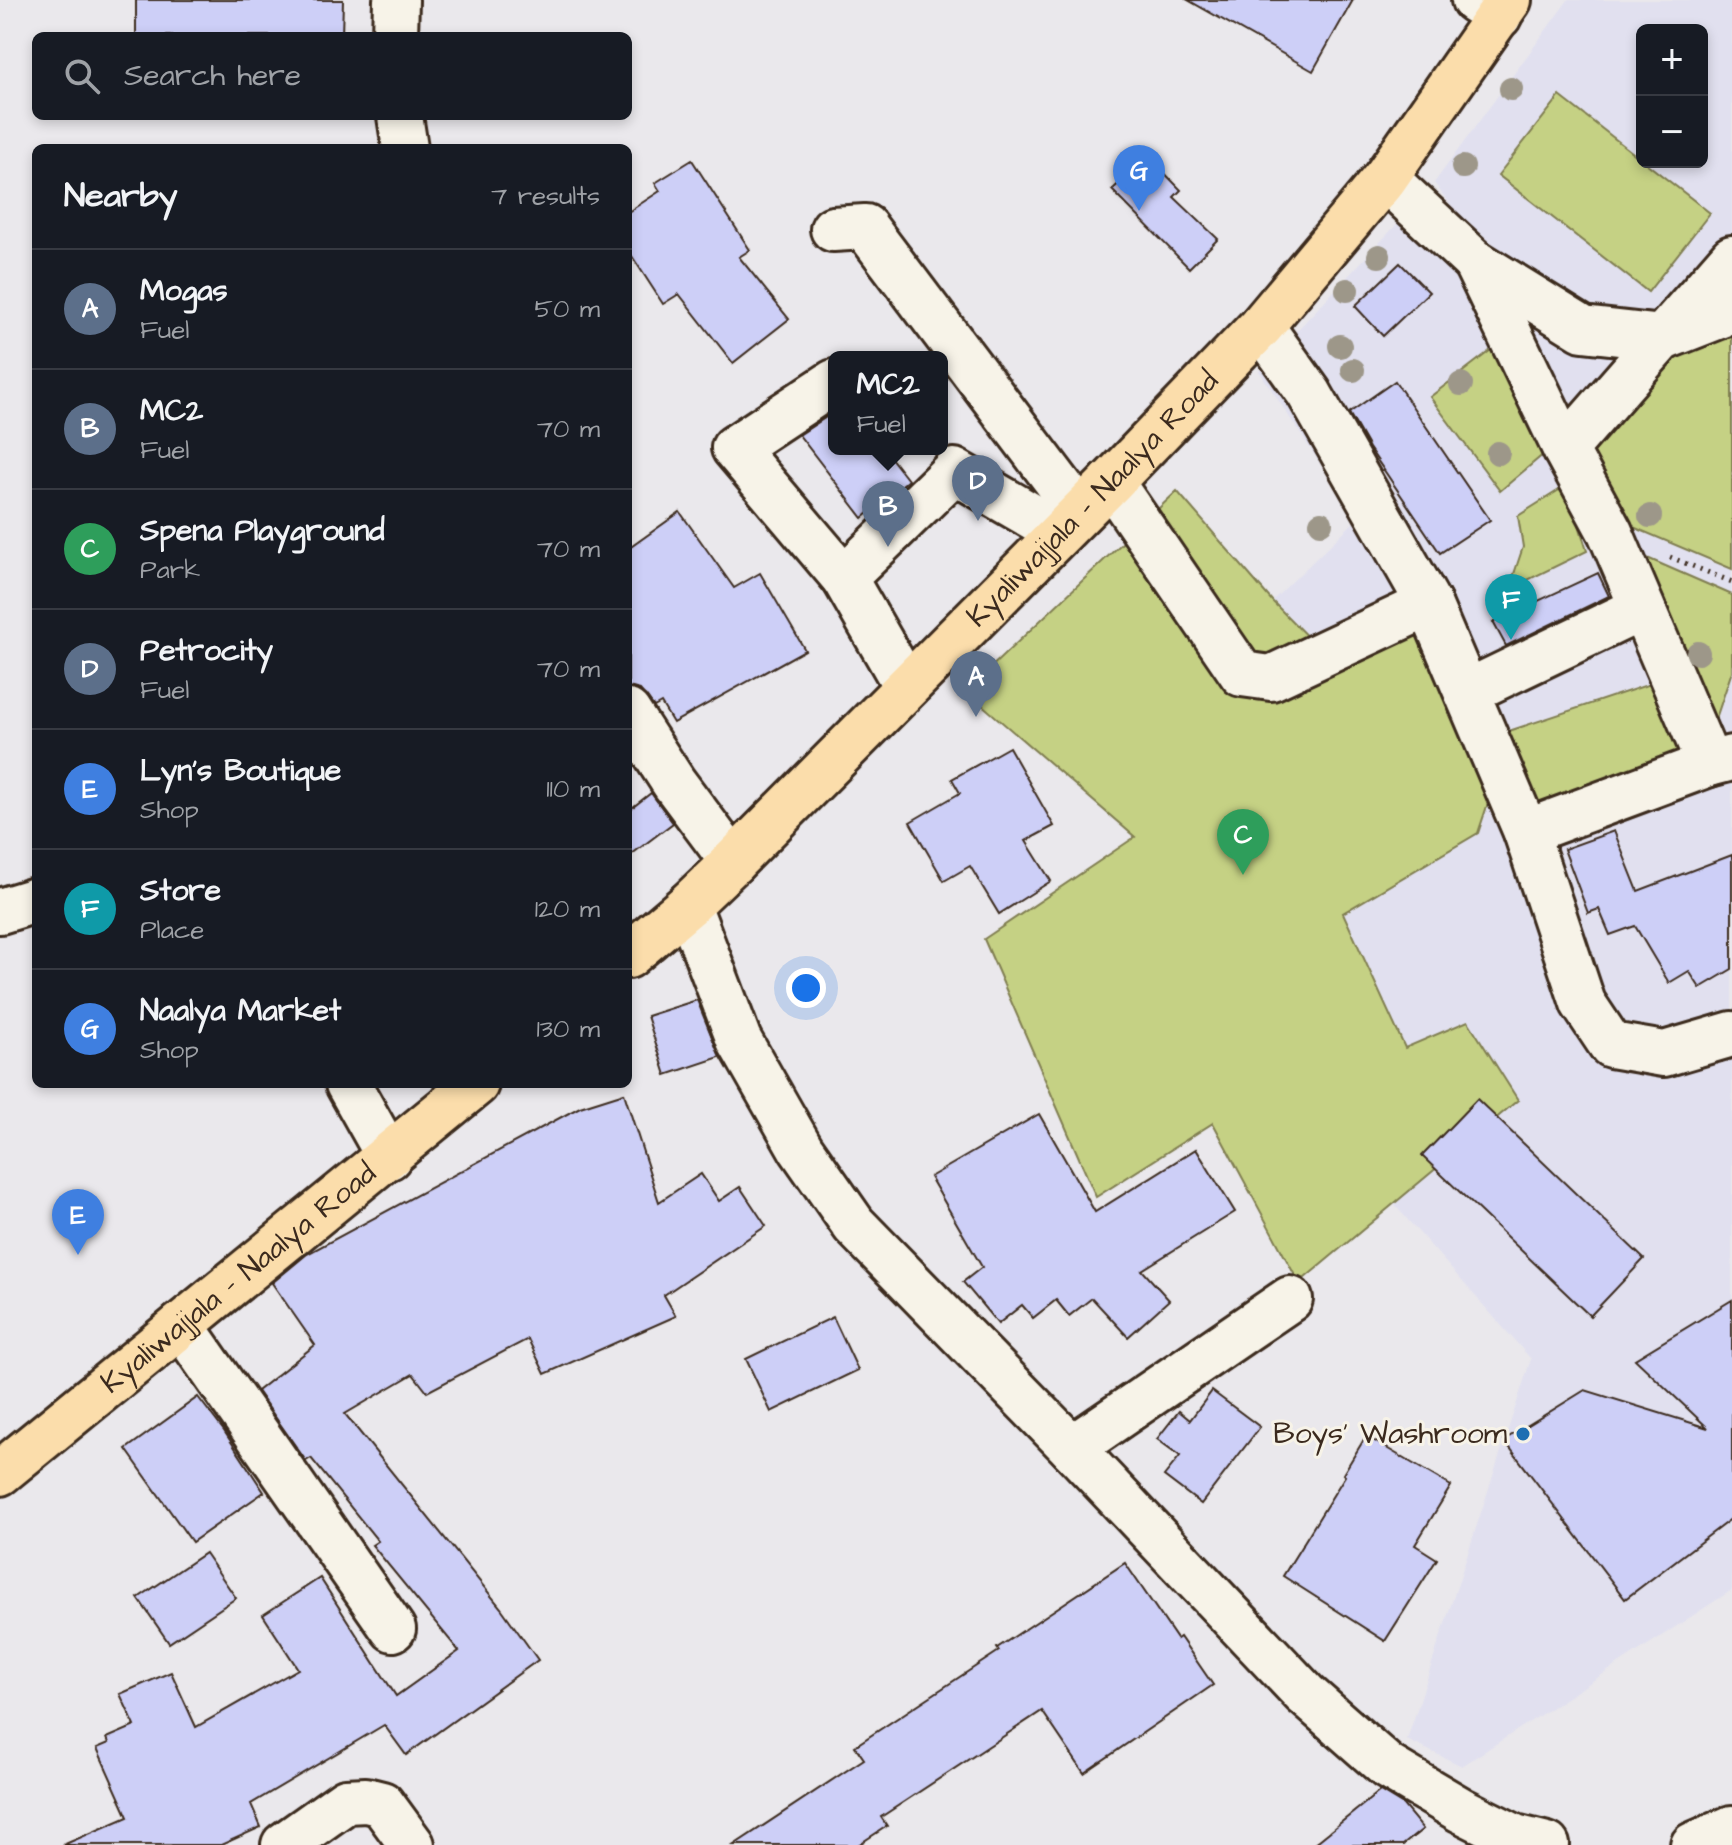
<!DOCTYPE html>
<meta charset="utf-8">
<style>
body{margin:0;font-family:"Architects Daughter",sans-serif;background:#20242c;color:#f1f3f6}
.controls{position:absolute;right:24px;top:24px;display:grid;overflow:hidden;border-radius:12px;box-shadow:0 4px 12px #0003}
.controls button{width:72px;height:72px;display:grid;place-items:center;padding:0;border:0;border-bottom:2px solid #363941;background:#171b24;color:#f1f3f6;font:40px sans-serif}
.you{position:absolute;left:806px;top:988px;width:28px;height:28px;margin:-20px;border:6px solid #fff;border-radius:50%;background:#1a73e8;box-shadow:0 0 0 12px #1a73e833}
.badge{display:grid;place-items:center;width:52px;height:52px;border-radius:50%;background:#ea580c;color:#fff;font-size:26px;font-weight:700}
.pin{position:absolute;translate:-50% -66px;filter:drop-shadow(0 2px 4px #0008)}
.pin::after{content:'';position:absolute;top:42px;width:28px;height:24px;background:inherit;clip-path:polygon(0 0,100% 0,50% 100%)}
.popup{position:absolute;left:828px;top:351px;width:120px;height:104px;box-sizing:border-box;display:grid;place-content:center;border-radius:12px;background:#171b24;filter:drop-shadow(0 2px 6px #0005);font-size:26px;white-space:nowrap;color:#9ea1a6}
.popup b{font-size:30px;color:#f1f3f6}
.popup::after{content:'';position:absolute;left:50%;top:100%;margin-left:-16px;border:16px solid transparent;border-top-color:#171b24}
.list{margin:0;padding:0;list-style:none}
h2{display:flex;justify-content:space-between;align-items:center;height:104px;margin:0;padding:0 32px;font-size:34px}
h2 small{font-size:26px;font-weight:400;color:#9ea1a6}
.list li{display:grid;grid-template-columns:52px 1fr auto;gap:24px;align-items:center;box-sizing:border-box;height:120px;padding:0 32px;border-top:2px solid #363941}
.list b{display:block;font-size:30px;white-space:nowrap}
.list p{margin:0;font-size:26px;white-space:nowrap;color:#9ea1a6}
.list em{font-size:26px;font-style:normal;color:#9ea1a6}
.icon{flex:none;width:44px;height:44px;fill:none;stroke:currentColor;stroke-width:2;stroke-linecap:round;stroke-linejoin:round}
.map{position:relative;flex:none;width:1732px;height:1845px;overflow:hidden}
.search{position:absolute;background:#171b24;box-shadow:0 4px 12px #0003;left:32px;top:32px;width:600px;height:88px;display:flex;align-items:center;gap:20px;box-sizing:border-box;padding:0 28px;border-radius:12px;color:#9ea1a6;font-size:30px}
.panel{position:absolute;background:#171b24;box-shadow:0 4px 12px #0003;left:32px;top:144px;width:600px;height:944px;border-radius:12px}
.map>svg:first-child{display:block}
.built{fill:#e1e0ef;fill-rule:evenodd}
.green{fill:#c5d184;stroke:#807e51;stroke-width:2}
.building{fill:#cdcff7;stroke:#3b2a1e;stroke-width:2}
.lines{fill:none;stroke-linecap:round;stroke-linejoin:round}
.minor-casing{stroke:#3b2a1e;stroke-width:50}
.major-casing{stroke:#3b2a1e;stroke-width:50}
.path{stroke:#3b2a1e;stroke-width:5;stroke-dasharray:2 6;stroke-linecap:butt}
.minor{stroke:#f7f3e8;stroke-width:44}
.major{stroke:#fbddab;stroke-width:44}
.tree{fill:#9d9789}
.poi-dot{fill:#1f6fb2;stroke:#f7f3e8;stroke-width:3}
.labels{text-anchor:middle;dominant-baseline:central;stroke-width:6;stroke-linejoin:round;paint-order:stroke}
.street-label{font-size:30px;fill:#3b2a1e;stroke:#f7f3e8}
.poi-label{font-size:30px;fill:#3b2a1e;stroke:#f7f3e8;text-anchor:end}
</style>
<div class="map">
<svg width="1732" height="1845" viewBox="0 0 1732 1845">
<rect width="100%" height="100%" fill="#eae8ec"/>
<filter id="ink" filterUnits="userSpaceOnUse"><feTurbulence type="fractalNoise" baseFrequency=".0125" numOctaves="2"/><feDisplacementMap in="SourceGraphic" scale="16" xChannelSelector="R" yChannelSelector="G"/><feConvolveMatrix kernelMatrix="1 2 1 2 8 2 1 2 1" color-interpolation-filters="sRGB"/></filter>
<g filter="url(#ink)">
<path class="built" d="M1568,0H1732V1590L1462,1766L1407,1740L1531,1359L1392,1202L1299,1283L1213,1123L1096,1197L984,939L1135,837L966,691L1177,491L1272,601L1357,519L1259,371L1398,223L1433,253L1464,222L1434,183ZM1642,30H1702V162H1642Z"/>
<g class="green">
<polygon points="1560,96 1710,213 1648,292 1498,175"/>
<polygon points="1732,330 1732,569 1626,524 1588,447 1683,347"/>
<polygon points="1491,350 1545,453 1500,491 1430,397"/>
<polygon points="1567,485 1587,551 1509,589 1523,547 1518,516"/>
<polygon points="1177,491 1273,602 1338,668 1420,615 1492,791 1478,833 1343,913 1405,1048 1468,1021 1518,1100 1299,1283 1213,1123 1096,1197 984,939 1135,837 966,691"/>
<polygon points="1638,554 1732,595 1732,671 1710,736"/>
<polygon points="1656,682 1680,757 1527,808 1503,733"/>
</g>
<g class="building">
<polygon points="136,0 343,0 342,36 136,36"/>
<polygon points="1188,0 1353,0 1313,71"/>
<polygon points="1148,156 1181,190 1174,197 1218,239 1189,268 1112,190"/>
<polygon points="692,160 750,250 739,257 789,319 733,363 679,294 663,304 628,250 628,212 660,191 655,183"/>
<polygon points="1400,263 1429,292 1383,336 1355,306"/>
<polygon points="1395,381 1490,520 1440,553 1369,448 1349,413"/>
<polygon points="834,412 834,449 884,449 908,480 863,518 799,435"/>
<polygon points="680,512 734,588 760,573 805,650 673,723 661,703 654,707 640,690 628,687 628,549"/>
<polygon points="1598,573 1609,596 1506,646 1493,622"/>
<polygon points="1009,747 1054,826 1026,841 1051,881 999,914 970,866 944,881 910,822 960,793 952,779"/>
<polygon points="651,793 673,823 628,857 628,811"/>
<polygon points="1614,831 1638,891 1732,855 1732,969 1700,988 1689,971 1669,983 1635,926 1610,935 1599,909 1588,913 1564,849"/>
<polygon points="697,1000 720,1057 666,1075 647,1016"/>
<polygon points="624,1093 659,1202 701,1174 719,1201 740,1187 766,1226 664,1295 676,1316 545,1374 528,1339 427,1392 413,1374 345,1414 501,1608 538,1660 406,1755 384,1725 251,1804 261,1827 221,1845 63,1845 128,1817 97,1748 109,1743 107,1738 135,1726 120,1694 171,1672 196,1727 298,1669 263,1615 320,1578 396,1696 459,1651 372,1545 378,1541 311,1458 306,1461 257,1391 315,1345 272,1283 307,1254 580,1107"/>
<polygon points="1477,1099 1644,1259 1590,1316 1422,1156"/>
<polygon points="1039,1114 1095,1212 1196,1149 1235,1212 1142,1270 1169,1300 1128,1337 1092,1298 1069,1316 1056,1300 1033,1318 1022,1305 998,1324 963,1282 982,1267 930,1177"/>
<polygon points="1732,1300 1732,1518 1625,1599 1504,1440 1585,1390 1708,1428 1635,1359"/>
<polygon points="833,1317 858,1370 771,1412 746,1359"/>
<polygon points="1212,1391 1260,1427 1201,1504 1164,1476 1180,1456 1157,1439 1179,1411 1190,1420"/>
<polygon points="198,1397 224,1431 264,1492 192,1542 126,1449"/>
<polygon points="1366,1436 1451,1486 1415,1545 1437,1559 1385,1641 1283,1576 1345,1476 1343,1474"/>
<polygon points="205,1553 236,1598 169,1643 138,1598"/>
<polygon points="1125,1563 1177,1639 1180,1637 1213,1685 1084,1773 1042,1711 881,1817 887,1826 858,1845 734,1845 864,1759 855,1746 999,1651 997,1648"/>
<polygon points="1380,1791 1403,1805 1423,1829 1403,1845 1313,1845"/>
</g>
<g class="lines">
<g class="minor-casing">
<g id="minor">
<polyline points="1474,0 1499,16"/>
<polyline points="395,36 396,0"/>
<polyline points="400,116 405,148"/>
<polyline points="1385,178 1475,262 1583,329 1663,338 1732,311"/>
<polyline points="833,229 865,227 1079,511"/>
<polyline points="1732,258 1565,449 1610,532 1709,764 1732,758"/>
<polyline points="1475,262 1565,449"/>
<polyline points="1261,326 1309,393 1429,604 1526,832 1583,1003 1611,1045 1664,1054 1732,1034"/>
<polyline points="834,382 734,448 844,578"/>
<polyline points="1111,482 1242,674 1271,678 1429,604"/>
<polyline points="906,686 844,578 954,471 1059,532"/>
<polyline points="1467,692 1642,608"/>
<polyline points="628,712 674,783 733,862"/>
<polyline points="1526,832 1709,764"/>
<polyline points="688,905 739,1040 801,1149 854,1225 1072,1448 1305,1694 1388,1767 1461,1810 1515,1837 1547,1845"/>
<polyline points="0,911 36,900"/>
<polyline points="348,1084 389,1157"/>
<polyline points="181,1325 393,1629"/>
<polyline points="1072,1448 1290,1299"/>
<polyline points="284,1845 346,1801 366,1800 382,1804 412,1845"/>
<polyline points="1693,1845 1732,1828"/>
</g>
</g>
<g class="major-casing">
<g id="major">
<path id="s1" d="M628,956L688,905L733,862L1111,482L1261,326L1385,178L1509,0"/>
<path id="s2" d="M0,1473L476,1084"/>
</g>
</g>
<polyline class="path" points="1670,557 1732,582"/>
<use href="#minor" class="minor"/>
<use href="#major" class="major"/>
</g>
<g class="tree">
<circle cx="1511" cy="89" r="12"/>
<circle cx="1463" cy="167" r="12"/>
<circle cx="1379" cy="256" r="12"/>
<circle cx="1347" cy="290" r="12"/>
<circle cx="1340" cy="346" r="12"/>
<circle cx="1353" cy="370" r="12"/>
<circle cx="1461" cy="384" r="12"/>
<circle cx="1498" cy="453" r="12"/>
<circle cx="1650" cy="516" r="12"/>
<circle cx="1321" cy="523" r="12"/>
<circle cx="1698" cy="653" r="12"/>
</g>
</g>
<circle class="poi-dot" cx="1523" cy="1434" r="8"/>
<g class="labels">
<g class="street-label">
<text stroke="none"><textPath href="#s1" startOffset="652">Kyaliwajjala - Naalya Road</textPath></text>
<text stroke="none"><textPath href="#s2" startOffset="308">Kyaliwajjala - Naalya Road</textPath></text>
</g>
<g class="poi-label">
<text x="1507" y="1434">Boys' Washroom</text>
</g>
</g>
</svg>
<div class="controls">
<button>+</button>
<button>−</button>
</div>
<div class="you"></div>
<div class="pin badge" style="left:976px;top:717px;background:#5c6f8a">A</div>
<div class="pin badge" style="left:888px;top:547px;background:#5c6f8a">B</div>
<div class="popup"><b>MC2</b>Fuel</div>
<div class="pin badge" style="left:1243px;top:875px;background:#2e9e5b">C</div>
<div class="pin badge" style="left:978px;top:521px;background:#5c6f8a">D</div>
<div class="pin badge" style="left:78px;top:1255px;background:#3f7fe0">E</div>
<div class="pin badge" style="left:1511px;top:640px;background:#0f9aa8">F</div>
<div class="pin badge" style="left:1139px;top:211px;background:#3f7fe0">G</div>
<div class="search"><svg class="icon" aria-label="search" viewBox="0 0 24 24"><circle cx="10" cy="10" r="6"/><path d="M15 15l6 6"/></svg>Search here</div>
<section class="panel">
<h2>Nearby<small>7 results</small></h2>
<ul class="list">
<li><span class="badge" style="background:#5c6f8a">A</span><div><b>Mogas</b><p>Fuel</p></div><em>50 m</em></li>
<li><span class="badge" style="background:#5c6f8a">B</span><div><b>MC2</b><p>Fuel</p></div><em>70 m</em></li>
<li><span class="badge" style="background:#2e9e5b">C</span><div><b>Spena Playground</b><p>Park</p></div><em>70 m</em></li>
<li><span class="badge" style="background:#5c6f8a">D</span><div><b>Petrocity</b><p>Fuel</p></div><em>70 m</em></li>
<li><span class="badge" style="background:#3f7fe0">E</span><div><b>Lyn's Boutique</b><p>Shop</p></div><em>110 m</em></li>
<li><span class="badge" style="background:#0f9aa8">F</span><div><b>Store</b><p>Place</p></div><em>120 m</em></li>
<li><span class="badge" style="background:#3f7fe0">G</span><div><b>Naalya Market</b><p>Shop</p></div><em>130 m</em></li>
</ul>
</section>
</div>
